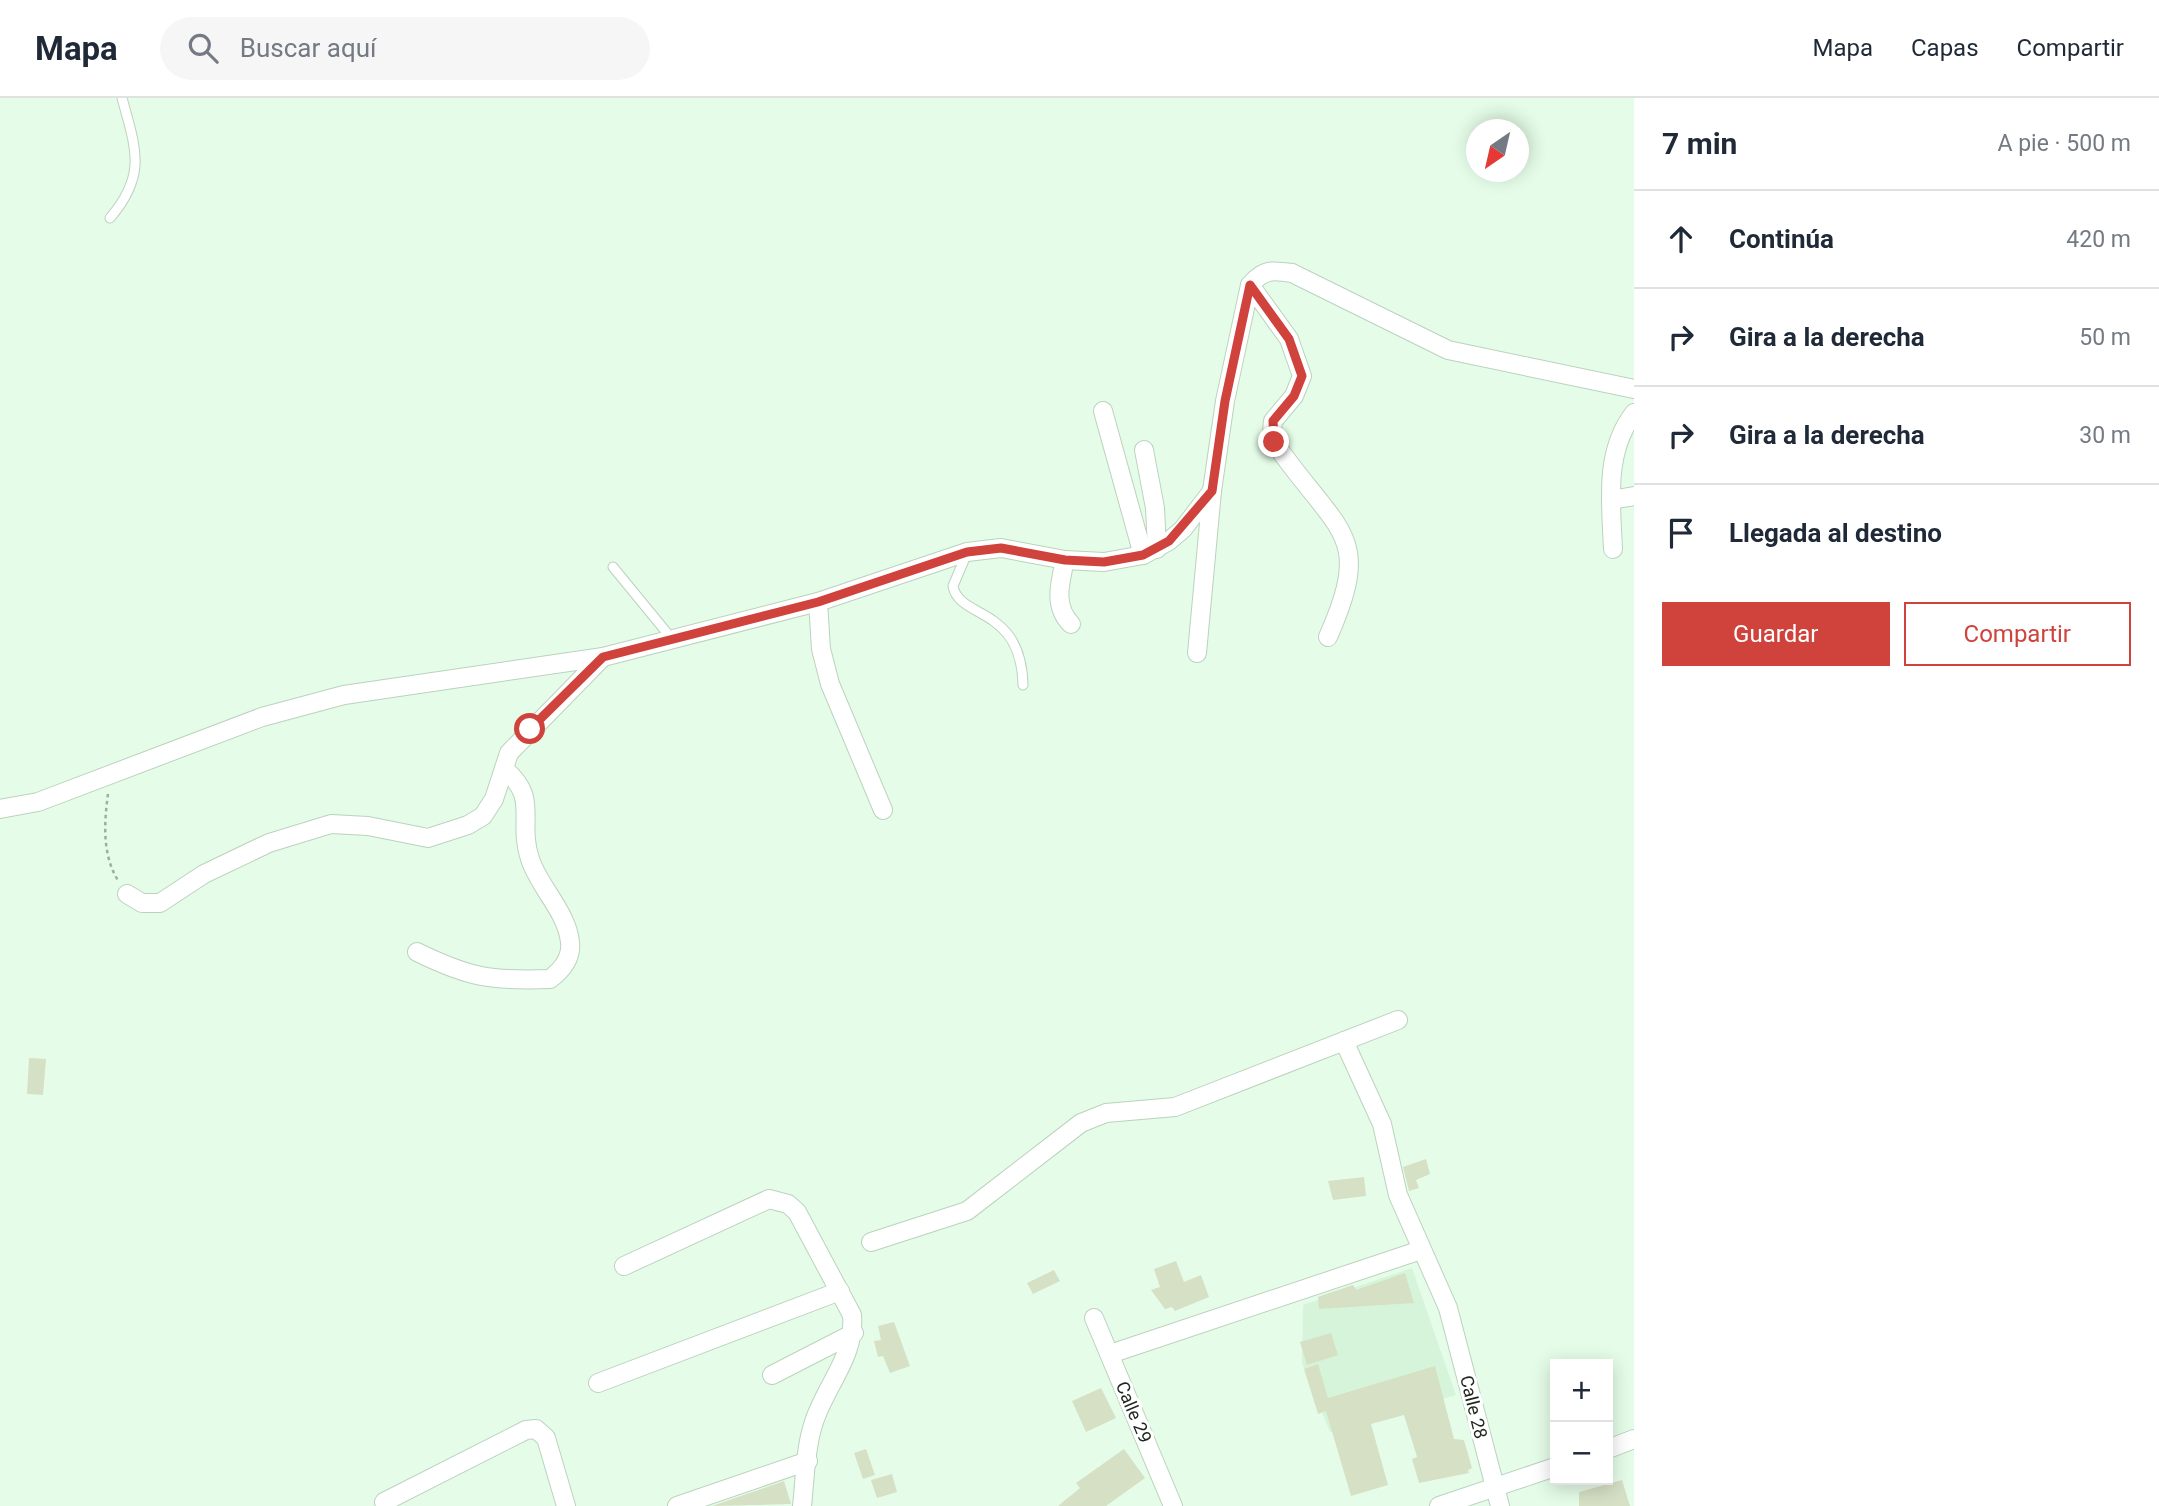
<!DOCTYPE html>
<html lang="es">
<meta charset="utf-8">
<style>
body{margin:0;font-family:Roboto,sans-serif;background:#f6f6f7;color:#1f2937}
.controls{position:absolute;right:21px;bottom:21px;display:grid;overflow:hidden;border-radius:0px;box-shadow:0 4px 18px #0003}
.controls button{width:63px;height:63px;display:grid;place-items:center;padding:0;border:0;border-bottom:2px solid #e0e1e3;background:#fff;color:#1f2937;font:35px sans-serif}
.compass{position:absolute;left:1466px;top:21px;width:63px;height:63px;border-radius:50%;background:#fff;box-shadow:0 4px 18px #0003;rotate:214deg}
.stop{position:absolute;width:21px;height:21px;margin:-16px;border:5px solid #d0423c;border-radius:50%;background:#fff}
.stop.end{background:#d0423c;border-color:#fff;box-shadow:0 2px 7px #0008}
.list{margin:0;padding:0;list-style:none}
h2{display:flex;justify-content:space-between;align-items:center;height:91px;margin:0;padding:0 28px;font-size:30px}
h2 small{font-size:23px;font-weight:400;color:#747a83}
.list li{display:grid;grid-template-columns:46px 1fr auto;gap:21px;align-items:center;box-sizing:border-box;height:98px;padding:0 28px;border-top:2px solid #e0e1e3}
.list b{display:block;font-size:26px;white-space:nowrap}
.list em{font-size:23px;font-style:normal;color:#747a83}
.actions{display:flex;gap:14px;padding:21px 28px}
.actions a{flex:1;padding:16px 0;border:2px solid #d0423c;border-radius:0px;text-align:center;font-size:24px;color:#d0423c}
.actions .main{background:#d0423c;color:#fff}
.icon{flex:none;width:38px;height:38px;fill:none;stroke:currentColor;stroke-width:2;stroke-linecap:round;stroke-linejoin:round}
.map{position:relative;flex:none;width:1634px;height:1408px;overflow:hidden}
header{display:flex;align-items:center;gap:42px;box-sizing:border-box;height:98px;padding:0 35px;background:#fff;border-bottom:2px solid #e0e1e3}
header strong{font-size:33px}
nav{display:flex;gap:38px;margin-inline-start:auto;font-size:24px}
.search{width:490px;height:63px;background:#f6f6f7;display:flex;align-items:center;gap:18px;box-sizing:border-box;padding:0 24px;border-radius:38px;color:#747a83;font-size:26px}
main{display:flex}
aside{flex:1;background:#fff}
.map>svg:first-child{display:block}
.built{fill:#d6f4da}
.building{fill:#d6e0c5}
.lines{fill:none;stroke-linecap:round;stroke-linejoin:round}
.lane-casing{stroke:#bbd2bd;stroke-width:11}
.street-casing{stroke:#bbd2bd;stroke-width:20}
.path{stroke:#9cae9e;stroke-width:2.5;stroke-dasharray:3.5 3.5;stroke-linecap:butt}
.lane{stroke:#fff;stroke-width:9}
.street{stroke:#fff;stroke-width:18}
.route{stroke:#d0423c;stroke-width:9}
.labels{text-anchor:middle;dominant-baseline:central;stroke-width:6;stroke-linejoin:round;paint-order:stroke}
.street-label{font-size:18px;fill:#1e271f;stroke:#fff}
</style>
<header>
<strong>Mapa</strong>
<div class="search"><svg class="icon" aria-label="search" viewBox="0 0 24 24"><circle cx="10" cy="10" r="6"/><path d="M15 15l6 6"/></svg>Buscar aquí</div>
<nav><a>Mapa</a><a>Capas</a><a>Compartir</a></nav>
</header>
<main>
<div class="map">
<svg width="1634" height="1408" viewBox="0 0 1634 1408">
<rect width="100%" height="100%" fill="#e5fde8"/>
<polygon class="built" points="1412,1170 1456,1297 1330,1334 1302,1265 1303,1207"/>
<g class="building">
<polygon points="29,960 46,961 43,997 27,996"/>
<polygon points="1426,1061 1430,1076 1416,1082 1419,1090 1409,1093 1403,1069"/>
<polygon points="1364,1079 1366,1098 1333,1102 1328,1083"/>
<polygon points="1176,1163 1184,1184 1201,1177 1209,1199 1175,1213 1172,1209 1165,1211 1151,1192 1160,1189 1154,1171"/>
<polygon points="1054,1172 1060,1183 1033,1196 1027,1185"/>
<polygon points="1405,1175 1414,1205 1319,1211 1318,1199 1323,1197 1353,1187 1356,1192"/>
<polygon points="894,1224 910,1268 890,1275 883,1258 878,1259 874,1243 881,1242 878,1228"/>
<polygon points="1331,1235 1338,1257 1307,1267 1300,1244"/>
<polygon points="1318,1266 1328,1300 1435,1268 1454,1341 1464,1342 1472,1370 1468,1372 1469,1375 1419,1385 1412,1361 1417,1359 1404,1317 1371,1326 1388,1387 1351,1398 1326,1313 1318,1316 1304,1271"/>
<polygon points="1101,1290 1116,1320 1086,1334 1072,1303"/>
<polygon points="866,1351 875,1377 863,1381 854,1355"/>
<polygon points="1124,1351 1145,1380 1106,1408 1058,1408 1080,1390 1076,1385"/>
<polygon points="892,1376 897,1394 877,1400 871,1382"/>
<polygon points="1622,1382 1630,1408 1579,1408 1579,1394"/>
<polygon points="784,1383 791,1406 712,1408"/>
</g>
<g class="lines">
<g class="lane-casing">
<g id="lane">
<path d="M110,120C147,77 136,51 122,0"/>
<path d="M967,455L953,488C959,522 1021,507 1023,587"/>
<polyline points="613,469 672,541"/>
</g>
</g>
<g class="street-casing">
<g id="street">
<path d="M1250,187L1289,241L1302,278L1294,298L1273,323C1270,340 1277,349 1287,362C1343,437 1371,442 1328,539"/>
<polyline points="1103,313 1143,457"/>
<polyline points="1144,352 1155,410 1157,451"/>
<polyline points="1611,402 1634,398"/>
<path d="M1613,451C1611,404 1604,354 1634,315"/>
<path d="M1065,462C1060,485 1053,508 1071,526"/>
<polyline points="818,504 821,551 830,586 883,712"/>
<path d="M1197,555L1212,393L1225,303L1250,187C1264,171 1272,172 1292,175L1448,252L1634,291"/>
<polyline points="0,711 38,704 262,619 344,597 603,559 818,504 967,454 1001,450 1065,462 1104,464 1143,457 1169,443 1183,431 1212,393"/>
<polyline points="127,796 142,805 160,805 204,776 269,745 331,726 368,728 428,740 468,727 483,718 494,701 509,655 603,559"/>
<path d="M417,854C470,880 491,883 550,881C562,872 572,860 570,844C567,814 539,789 530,761C517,722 540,700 504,671"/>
<polyline points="1344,943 1382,1026 1398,1097 1448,1210 1500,1408"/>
<polyline points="871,1144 967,1113 1081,1025 1106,1015 1175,1009 1398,922"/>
<path d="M624,1168L769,1101L788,1106L797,1114L852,1217C856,1259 824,1289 813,1327C805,1352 805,1382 802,1408"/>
<polyline points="1094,1220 1173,1408"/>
<polyline points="1110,1256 1421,1152"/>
<polyline points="772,1277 854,1235"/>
<polyline points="598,1285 840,1193"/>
<polyline points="1608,1351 1634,1341"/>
<polyline points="384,1404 526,1332 536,1331 546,1340 566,1408"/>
<polyline points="677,1408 808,1363"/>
<polyline points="1439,1408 1555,1369"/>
</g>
</g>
<path class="path" d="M108,696C104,725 102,758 119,784"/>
<use href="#lane" class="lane"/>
<use href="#street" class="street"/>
</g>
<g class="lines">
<polyline class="route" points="530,631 603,559 818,504 967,454 1001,450 1065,462 1104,464 1143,457 1169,443 1212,393 1225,303 1250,187 1289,241 1302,278 1294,298 1273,323 1274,344"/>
</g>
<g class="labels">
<g class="street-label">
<text transform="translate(1474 1309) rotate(76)">Calle 28</text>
<text transform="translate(1134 1314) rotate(67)">Calle 29</text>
</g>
</g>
</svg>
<div class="controls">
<button>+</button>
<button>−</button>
</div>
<svg class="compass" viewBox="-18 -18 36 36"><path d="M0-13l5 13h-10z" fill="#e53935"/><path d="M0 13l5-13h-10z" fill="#747a83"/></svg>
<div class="stop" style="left:530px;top:631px"></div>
<div class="stop end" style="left:1274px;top:344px"></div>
</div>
<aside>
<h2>7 min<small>A pie · 500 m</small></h2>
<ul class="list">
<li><svg class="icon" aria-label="ahead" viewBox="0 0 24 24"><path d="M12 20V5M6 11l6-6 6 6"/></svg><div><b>Continúa</b></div><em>420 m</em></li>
<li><svg class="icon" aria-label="right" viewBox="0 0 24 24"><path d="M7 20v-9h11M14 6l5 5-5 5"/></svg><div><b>Gira a la derecha</b></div><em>50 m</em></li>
<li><svg class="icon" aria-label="right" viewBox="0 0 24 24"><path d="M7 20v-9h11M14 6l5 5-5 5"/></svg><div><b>Gira a la derecha</b></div><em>30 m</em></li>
<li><svg class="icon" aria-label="arrive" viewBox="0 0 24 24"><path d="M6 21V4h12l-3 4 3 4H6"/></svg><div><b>Llegada al destino</b></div></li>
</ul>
<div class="actions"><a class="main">Guardar</a><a>Compartir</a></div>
</aside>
</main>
